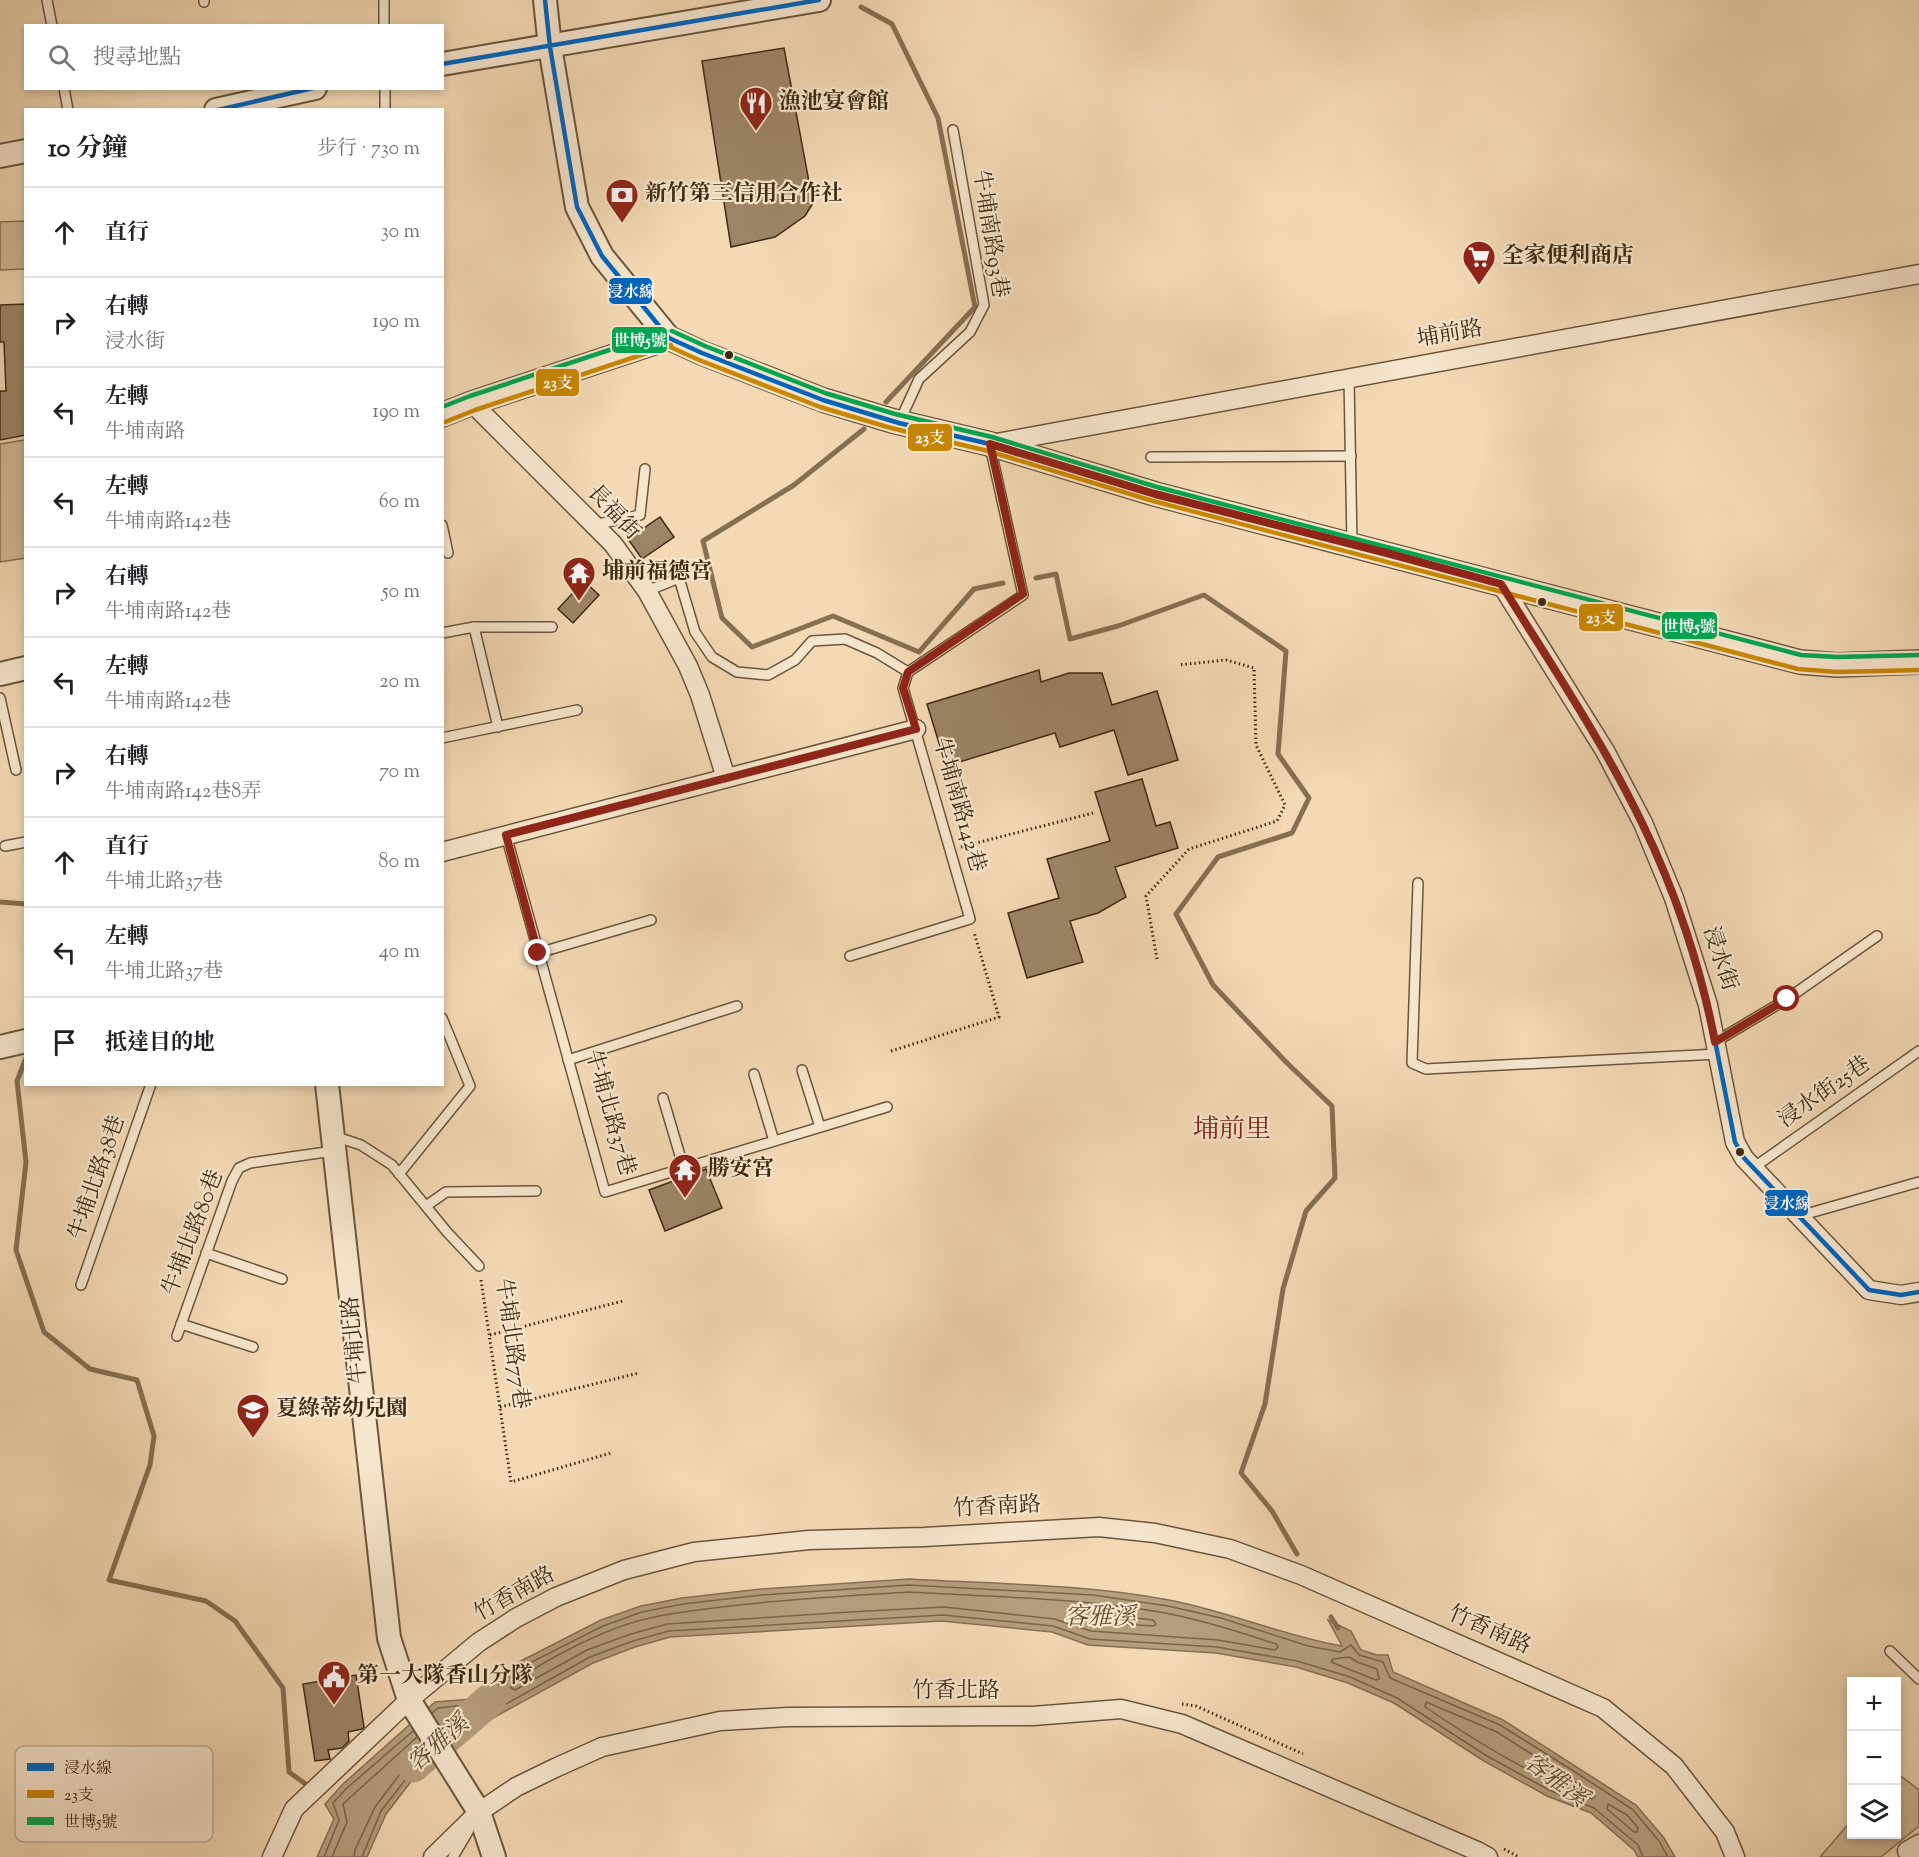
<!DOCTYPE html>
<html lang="zh-TW">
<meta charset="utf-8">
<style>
body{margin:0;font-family:"Sorts Mill Goudy","Noto Serif TC",serif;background:#f6f6f6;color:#202124}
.controls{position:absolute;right:18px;bottom:18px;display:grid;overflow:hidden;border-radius:0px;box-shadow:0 3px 9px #0003}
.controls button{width:54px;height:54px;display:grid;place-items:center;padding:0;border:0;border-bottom:2px solid #e0e0e0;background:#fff;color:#202124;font:30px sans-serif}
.stop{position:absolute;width:18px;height:18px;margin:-14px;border:4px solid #8f2418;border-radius:50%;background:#fff}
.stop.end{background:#8f2418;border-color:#fff;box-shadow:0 2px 6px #0008}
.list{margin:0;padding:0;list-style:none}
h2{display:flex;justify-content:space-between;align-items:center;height:78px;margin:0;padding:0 24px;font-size:26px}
h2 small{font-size:20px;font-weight:400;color:#757577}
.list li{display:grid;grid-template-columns:39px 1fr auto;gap:18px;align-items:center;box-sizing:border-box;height:90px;padding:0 24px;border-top:2px solid #e0e0e0}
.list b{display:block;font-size:22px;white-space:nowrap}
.list p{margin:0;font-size:20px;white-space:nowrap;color:#757577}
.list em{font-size:20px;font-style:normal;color:#757577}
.icon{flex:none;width:33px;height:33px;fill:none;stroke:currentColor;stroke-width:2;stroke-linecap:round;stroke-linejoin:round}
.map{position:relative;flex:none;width:1919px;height:1857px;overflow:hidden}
.search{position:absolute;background:#fff;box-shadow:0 3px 9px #0003;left:24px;top:24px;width:420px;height:66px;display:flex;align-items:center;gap:15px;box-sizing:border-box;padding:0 21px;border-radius:0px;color:#757577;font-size:22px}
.panel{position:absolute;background:#fff;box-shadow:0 3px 9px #0003;left:24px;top:108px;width:420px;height:978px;border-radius:0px}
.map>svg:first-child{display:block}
.green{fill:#d4bb98;stroke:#897255;stroke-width:1.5}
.water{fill:#b59e7d;stroke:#857052;stroke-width:1.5}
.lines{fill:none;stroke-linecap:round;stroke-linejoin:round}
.shore{stroke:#7a6448;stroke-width:1.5}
.stream{stroke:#857052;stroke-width:5}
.river{stroke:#b59e7d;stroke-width:33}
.building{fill:#9c8566;stroke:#3e2a12;stroke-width:1.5}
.service-casing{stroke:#6b563a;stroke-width:12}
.minor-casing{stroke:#6b563a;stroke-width:21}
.tertiary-casing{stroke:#6b563a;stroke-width:26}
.path{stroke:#3e2a12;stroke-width:3;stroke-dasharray:1.5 3;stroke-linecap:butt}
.service{stroke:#f7e6ce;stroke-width:9}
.minor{stroke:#f7e6ce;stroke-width:18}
.tertiary{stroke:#f7e6ce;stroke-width:22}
.bus-1-casing{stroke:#f7e6ce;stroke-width:9}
.bus-2-casing{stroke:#f7e6ce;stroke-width:9}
.bus-3-casing{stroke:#f7e6ce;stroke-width:9}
.bus-1{stroke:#0065bd;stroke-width:4.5}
.bus-2{stroke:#c98704;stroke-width:4.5}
.bus-3{stroke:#00a651;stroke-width:4.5}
.route{stroke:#8f2418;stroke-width:8}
.bus-dot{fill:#3e2a12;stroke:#f7e6ce;stroke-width:2}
.labels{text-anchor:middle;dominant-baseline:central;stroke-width:4.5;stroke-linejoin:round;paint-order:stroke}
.poi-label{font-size:22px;font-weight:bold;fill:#3e2a12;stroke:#f7e6ce;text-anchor:start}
.street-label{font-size:22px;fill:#3e2a12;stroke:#f7e6ce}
.water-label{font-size:24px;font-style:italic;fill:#624d32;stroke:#f7e6ce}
.quarter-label{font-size:26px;fill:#7a1f14;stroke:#f7e6ce}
.key{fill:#f7e6ce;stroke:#c0ae96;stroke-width:1.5}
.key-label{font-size:16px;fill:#3e2a12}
.line-badge{stroke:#f7e6ce;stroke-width:2}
.badge-label{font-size:16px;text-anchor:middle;font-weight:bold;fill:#fff}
</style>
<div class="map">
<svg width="1919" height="1857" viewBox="0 0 1919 1857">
<rect width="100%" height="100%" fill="#f3d9b4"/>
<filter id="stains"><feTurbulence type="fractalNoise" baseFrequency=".00333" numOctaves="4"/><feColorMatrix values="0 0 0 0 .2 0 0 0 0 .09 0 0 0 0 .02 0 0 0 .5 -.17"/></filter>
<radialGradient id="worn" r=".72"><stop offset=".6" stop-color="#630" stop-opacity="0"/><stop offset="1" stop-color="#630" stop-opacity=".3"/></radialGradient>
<g class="green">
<polygon points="25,221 25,269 0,270 0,222"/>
<polygon points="25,440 25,558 0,562 0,444"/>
<polygon points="1897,1773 1919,1790 1919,1826 1881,1857 1820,1857 1851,1821 1852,1834 1896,1834"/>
</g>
<path class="water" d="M909,1579C995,1584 1084,1584 1169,1600C1228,1611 1283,1636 1342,1646L1328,1620L1351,1631L1361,1650L1377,1655H1388L1393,1672L1503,1720L1636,1805L1664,1838L1675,1857H1638L1634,1850L1591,1813L1547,1796L1484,1761L1394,1703L1348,1683L1296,1667L1216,1653L1088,1645L1052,1632L942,1621L670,1637L635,1647L593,1663L473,1729L450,1731L386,1814L367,1857H317L334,1819L325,1804L343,1784L435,1702L472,1699L519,1662L601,1620L641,1606L682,1598L761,1589Z"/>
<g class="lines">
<g class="shore">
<path d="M909,1592C994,1597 1081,1598 1165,1613C1203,1620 1240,1632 1276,1644L1278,1647L1275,1650L1218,1640L1091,1631L1054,1619L944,1607L850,1612L667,1624L631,1634L587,1650L515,1690L511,1688V1685C543,1660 606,1628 646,1619C671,1613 697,1610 722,1607C784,1599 847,1596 909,1592Z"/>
<polygon points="1078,1611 1153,1620 1156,1624 1153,1626 1093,1622 1076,1616 1075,1613"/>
<polygon points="1349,1657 1357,1662 1377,1669 1379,1679 1376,1680 1331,1662 1333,1659"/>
<path d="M1426,1702L1497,1732L1594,1794L1595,1797L1592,1799C1532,1776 1479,1743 1425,1707Z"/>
<polyline points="432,1713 438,1708 474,1704 522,1667 603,1626 642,1612 683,1604 762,1595 909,1585 1093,1595 1168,1606 1221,1618 1308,1646 1340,1652 1351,1645 1359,1655 1383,1662 1390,1678 1500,1725 1572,1770 1632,1809 1659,1841 1668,1857"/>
<polyline points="443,1730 449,1725 472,1723 590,1657 633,1641 669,1631 943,1615 1053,1626 1090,1639 1217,1647 1297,1661 1350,1677 1397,1698 1487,1756 1549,1790 1594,1808 1638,1845 1643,1857"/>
<polygon points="1608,1804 1627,1815 1638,1828 1637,1832 1634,1832 1607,1809"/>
<polyline points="324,1857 339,1820 333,1803 347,1788 413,1731"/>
<polyline points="332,1857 347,1822 343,1804 417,1737"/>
<polyline points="354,1857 355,1850 375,1807 422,1745"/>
<polyline points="362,1857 381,1811 427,1752"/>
</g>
<g class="stream">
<polyline points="861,7 892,24 938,118 975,307 886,402"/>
<polyline points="864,429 794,485 703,541 722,618 752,647 833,616 919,652 974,589 1003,583"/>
<polyline points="1036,578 1056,574 1070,639 1118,626 1204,595 1286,651 1278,754 1309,798 1292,833 1218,857 1176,914 1213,985 1287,1063 1332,1106 1335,1178 1306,1211 1283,1289 1265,1404 1241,1473 1272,1511 1297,1554"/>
<polyline points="0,902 26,904"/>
<polyline points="26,1058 17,1081 26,1162 16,1250 44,1332 90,1369 137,1380 154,1436 150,1465 109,1580 206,1601 235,1621 283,1688 289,1772 307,1785"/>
<polyline points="1331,1617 1338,1628"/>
</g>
<polyline class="river" points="413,1766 490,1700"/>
</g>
<g class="building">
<polygon points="784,48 813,203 805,216 775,237 731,247 702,61"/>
<polygon points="26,304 26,435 0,440 0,391 6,391 4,342 0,342 0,305"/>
<polygon points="660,517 674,537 642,559 628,539"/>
<polygon points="584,581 599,595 573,623 558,609"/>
<polygon points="1039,670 1041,682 1069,673 1102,673 1112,705 1157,691 1178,760 1128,775 1114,730 1060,747 1055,733 946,766 927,704"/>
<polygon points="1142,779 1156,826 1170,822 1178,848 1115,867 1126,897 1098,913 1070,921 1083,962 1027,978 1008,913 1059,898 1047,859 1110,841 1095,792"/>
<polygon points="706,1169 722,1208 665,1231 649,1190"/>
<polygon points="356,1675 364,1727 362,1729 348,1732 349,1741 342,1748 328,1750 330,1759 315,1761 303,1684"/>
</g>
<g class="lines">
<g class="service-casing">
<g id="service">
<polyline points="47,0 52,26"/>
<polyline points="384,0 384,26"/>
<polyline points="204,2 204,0"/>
<polyline points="64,88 68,110"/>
<polyline points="385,88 385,110"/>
<polyline points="1349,378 1352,544"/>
<polyline points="899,423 919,379 970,332 984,305 953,130"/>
<polyline points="1151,457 1351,456"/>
<polyline points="442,525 448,553"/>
<polyline points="594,525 640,515 645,469"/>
<polyline points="647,591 679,578 695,632 712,657 737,672 768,675 795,660 812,641 845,639 877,653 908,672"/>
<polyline points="474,627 552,627"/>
<polyline points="442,633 474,627 498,727"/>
<polyline points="0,698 16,770"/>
<polyline points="442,738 577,710"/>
<polyline points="506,835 605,1192 887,1107"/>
<polyline points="5,846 26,842"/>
<polyline points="1418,883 1412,1063 1426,1069 1718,1054"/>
<polyline points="538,953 651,920"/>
<polyline points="850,956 970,919 903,688 908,672 1023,595 990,446"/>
<polyline points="1715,1042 1787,999 1877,936"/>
<polyline points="568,1060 737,1006"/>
<polyline points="802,1070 820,1127"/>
<polyline points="754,1074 774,1141"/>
<polyline points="663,1098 684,1169"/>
<polyline points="334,1136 361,1145 392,1165 447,1232 479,1266"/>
<polyline points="1753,1168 1919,1051"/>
<polyline points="399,1174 470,1086 442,1018"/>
<polyline points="426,1206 446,1192 536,1191"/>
<polyline points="1799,1216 1919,1182"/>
<polyline points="206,1253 282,1279"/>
<polyline points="81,1285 151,1084"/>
<polyline points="181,1324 253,1347"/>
<polyline points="177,1336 232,1181 239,1168 250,1163 333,1151"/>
<polyline points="1890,1651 1919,1679"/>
<polyline points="453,1857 469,1830"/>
</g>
</g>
<g class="minor-casing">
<g id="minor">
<polyline points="472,403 613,544 647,591 688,666 700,695 726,778"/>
<polyline points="991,444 1919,274"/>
<polyline points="1501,584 1605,751 1643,823 1674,898 1708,1005 1735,1142 1744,1158 1869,1290 1901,1295 1919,1292"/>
<polyline points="442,852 916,729"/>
<polyline points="272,1857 294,1809 409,1700 479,1642 516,1618 556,1597 624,1570 694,1552 809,1540 924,1537 1099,1527 1155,1533 1230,1549 1301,1575 1603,1708 1674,1766 1725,1832 1735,1857"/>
<polyline points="433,1857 479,1812 516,1787 555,1768 602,1747 720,1721 787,1717 1033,1716 1121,1709 1182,1724 1477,1851 1488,1857"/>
<polyline points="1912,1857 1907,1851 1919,1844"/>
</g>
</g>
<g class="tertiary-casing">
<g id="tertiary">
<polyline points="545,0 550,47 577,207 602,256 669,338 702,353 823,400 893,421 990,444 1155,494 1800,662 1837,665 1919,662"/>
<polyline points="442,64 819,0"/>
<polyline points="216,110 315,88"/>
<polyline points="0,156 26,151"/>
<polyline points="442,415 472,403 669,338"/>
<polyline points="0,674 26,668"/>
<polyline points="0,1047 26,1041"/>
<polyline points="327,1084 389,1638 409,1700 479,1812 494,1857"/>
</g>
</g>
<g class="path">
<polyline points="961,847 1093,813"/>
<polyline points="1157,959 1146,896 1189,849 1277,821 1285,805 1256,745 1254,668 1226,660 1178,665"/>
<polyline points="891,1051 999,1017 974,932"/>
<polyline points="481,1280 511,1482 611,1453"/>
<polyline points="490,1335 623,1301"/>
<polyline points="500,1407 639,1373"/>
<polyline points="1182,1704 1196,1706 1303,1754"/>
<polyline points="1504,1849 1519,1857"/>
</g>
<use href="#service" class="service"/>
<use href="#minor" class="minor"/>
<use href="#tertiary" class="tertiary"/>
<g class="bus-1-casing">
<g id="bus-1">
<polyline points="545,0 550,47 577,207 602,256 669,338 702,353 823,400 899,423 990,444 1155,494 1501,584"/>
<polyline points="442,64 819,0"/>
<polyline points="218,110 313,88"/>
<polyline points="1501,584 1605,751 1643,823 1674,898 1708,1005 1735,1142 1744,1158 1869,1290 1901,1295 1919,1292"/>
</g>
</g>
<g class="bus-2-casing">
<g id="bus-2">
<polyline points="666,345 699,360 820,407 891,428 988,451 1153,501 1798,669 1837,672 1919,670"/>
<polyline points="445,422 475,410 671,345"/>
</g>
</g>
<g class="bus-3-casing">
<g id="bus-3">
<polyline points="672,331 705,346 825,393 895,414 992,437 1157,487 1801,655 1837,657 1919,655"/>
<polyline points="442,407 470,396 667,331"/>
</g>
</g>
<use href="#bus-1" class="bus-1"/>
<use href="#bus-2" class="bus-2"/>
<use href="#bus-3" class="bus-3"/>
</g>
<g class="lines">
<path class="route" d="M538,953L506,835L916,729L903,688L908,672L1023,594L990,444L1155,494L1383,552L1501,584C1550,663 1602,740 1642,823C1675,890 1701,968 1715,1042L1787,999"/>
</g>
<defs>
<g id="restaurant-pin" transform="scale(1.725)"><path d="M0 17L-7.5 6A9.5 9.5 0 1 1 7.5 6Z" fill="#8f2418" stroke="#f7e6ce"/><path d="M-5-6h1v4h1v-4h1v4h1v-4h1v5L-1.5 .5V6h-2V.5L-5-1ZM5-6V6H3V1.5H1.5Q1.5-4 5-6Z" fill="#fff"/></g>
<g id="bank-pin" transform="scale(1.725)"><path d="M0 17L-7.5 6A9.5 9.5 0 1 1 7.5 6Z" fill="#8f2418" stroke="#f7e6ce"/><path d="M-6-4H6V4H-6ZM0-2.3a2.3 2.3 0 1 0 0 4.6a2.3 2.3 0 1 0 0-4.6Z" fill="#fff"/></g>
<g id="supermarket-pin" transform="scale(1.725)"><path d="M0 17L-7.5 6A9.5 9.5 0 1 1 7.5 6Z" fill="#8f2418" stroke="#f7e6ce"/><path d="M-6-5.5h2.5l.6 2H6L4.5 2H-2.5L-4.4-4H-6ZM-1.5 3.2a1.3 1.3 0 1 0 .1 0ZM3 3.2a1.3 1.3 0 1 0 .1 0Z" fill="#fff"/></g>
<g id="temple-pin" transform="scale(1.725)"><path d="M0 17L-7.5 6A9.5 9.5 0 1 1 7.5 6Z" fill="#8f2418" stroke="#f7e6ce"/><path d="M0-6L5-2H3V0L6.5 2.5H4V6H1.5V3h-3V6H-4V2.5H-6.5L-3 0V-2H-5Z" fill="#fff"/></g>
<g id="school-pin" transform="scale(1.725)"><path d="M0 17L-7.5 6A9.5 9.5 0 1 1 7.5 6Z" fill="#8f2418" stroke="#f7e6ce"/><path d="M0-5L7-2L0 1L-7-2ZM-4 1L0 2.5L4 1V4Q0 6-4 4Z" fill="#fff"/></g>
<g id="civic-pin" transform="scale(1.725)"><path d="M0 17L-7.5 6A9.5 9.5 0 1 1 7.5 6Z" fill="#8f2418" stroke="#f7e6ce"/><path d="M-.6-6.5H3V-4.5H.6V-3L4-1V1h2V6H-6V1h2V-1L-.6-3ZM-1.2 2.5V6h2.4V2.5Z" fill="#fff"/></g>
</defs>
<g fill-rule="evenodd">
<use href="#restaurant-pin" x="756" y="103"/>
<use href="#bank-pin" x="622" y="195"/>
<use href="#supermarket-pin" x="1479" y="257"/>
<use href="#temple-pin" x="579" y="573"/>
<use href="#temple-pin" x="685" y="1170"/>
<use href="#school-pin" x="253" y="1410"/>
<use href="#civic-pin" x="334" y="1677"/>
</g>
<g class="bus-dot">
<circle cx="729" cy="355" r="5"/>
<circle cx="1542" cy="602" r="5"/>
<circle cx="1740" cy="1152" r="5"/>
</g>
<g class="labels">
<g class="poi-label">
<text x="779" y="103">漁池宴會館</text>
<text x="645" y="195">新竹第三信用合作社</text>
<text x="1502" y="257">全家便利商店</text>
<text x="602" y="573">埔前福德宮</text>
<text x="708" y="1170">勝安宮</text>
<text x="276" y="1410">夏綠蒂幼兒園</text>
<text x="357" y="1677">第一大隊香山分隊</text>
</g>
<g class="street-label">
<text transform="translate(989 234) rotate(81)">牛埔南路93巷</text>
<text transform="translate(1450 335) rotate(-10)">埔前路</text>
<text transform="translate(613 513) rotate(47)">長福街</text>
<text transform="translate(958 805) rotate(74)">牛埔南路142巷</text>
<text transform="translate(1719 959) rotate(72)">浸水街</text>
<text transform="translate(1825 1093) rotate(-35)">浸水街25巷</text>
<text transform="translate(609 1113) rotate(74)">牛埔北路37巷</text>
<text transform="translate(98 1178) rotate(-71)">牛埔北路38巷</text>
<text transform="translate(194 1233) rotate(-69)">牛埔北路80巷</text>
<text transform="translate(356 1340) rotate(-96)">牛埔北路</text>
<text transform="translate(511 1344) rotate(82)">牛埔北路77巷</text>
<text transform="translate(997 1508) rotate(-3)">竹香南路</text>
<text transform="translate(515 1595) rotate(-29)">竹香南路</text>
<text transform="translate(1489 1631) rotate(24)">竹香南路</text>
<text x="956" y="1692">竹香北路</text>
</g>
<g class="water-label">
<text x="1100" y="1618">客雅溪</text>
<text transform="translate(439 1744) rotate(-41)">客雅溪</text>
<text transform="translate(1555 1781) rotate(37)">客雅溪</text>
</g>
<g class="quarter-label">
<text x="1232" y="1130">埔前里</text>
</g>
</g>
<rect x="15" y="1746" width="198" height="96" rx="9" class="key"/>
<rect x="27" y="1763" width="27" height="8" fill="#0065bd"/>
<rect x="27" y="1790" width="27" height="8" fill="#c98704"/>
<rect x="27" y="1817" width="27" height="8" fill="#00a651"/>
<g class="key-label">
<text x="64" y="1773">浸水線</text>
<text x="64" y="1800">23支</text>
<text x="64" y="1827">世博5號</text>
</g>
<g class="line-badge">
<rect x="608" y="277" width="45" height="28" rx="6" fill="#0065bd"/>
<rect x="611" y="326" width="57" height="28" rx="6" fill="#00a651"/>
<rect x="535" y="368" width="45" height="29" rx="6" fill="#c98704"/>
<rect x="907" y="423" width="46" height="29" rx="6" fill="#c98704"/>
<rect x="1578" y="603" width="46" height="29" rx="6" fill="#c98704"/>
<rect x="1661" y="611" width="57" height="29" rx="6" fill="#00a651"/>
<rect x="1764" y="1189" width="45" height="28" rx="6" fill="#0065bd"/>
</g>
<g class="badge-label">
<text x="631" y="297">浸水線</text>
<text x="640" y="346">世博5號</text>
<text x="558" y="388">23支</text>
<text x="930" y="443">23支</text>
<text x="1601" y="623">23支</text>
<text x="1689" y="632">世博5號</text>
<text x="1787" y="1209">浸水線</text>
</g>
<rect width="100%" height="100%" filter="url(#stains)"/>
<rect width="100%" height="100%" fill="url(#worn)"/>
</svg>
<div class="controls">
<button>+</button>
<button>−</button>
<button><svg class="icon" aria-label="layers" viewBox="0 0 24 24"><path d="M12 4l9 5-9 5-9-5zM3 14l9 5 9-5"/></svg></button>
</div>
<div class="stop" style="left:1787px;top:999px"></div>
<div class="stop end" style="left:538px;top:953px"></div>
<div class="search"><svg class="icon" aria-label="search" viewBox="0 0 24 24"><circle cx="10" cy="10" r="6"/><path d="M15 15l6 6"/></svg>搜尋地點</div>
<section class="panel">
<h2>10 分鐘<small>步行 · 730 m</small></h2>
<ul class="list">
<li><svg class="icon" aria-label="ahead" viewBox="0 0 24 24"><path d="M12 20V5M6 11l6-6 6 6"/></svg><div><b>直行</b></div><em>30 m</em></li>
<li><svg class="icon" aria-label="right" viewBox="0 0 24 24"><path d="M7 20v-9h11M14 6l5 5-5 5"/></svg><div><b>右轉</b><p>浸水街</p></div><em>190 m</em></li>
<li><svg class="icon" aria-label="left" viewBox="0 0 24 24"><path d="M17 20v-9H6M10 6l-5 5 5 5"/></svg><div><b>左轉</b><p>牛埔南路</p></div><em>190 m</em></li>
<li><svg class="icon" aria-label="left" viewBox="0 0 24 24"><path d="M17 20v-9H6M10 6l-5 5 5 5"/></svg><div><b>左轉</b><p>牛埔南路142巷</p></div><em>60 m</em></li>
<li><svg class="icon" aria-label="right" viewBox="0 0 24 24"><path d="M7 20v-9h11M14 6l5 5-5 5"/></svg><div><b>右轉</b><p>牛埔南路142巷</p></div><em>50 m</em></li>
<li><svg class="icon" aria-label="left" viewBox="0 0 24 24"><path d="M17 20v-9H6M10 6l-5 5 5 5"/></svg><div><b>左轉</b><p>牛埔南路142巷</p></div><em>20 m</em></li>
<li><svg class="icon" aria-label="right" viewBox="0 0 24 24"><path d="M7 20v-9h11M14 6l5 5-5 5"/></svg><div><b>右轉</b><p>牛埔南路142巷8弄</p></div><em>70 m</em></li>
<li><svg class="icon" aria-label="ahead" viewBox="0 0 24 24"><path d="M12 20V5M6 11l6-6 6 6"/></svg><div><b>直行</b><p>牛埔北路37巷</p></div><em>80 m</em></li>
<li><svg class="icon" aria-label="left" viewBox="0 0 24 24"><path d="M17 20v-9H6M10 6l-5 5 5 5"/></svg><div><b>左轉</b><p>牛埔北路37巷</p></div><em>40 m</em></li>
<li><svg class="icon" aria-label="arrive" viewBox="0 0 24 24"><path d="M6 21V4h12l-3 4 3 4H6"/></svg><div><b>抵達目的地</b></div></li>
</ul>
</section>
</div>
